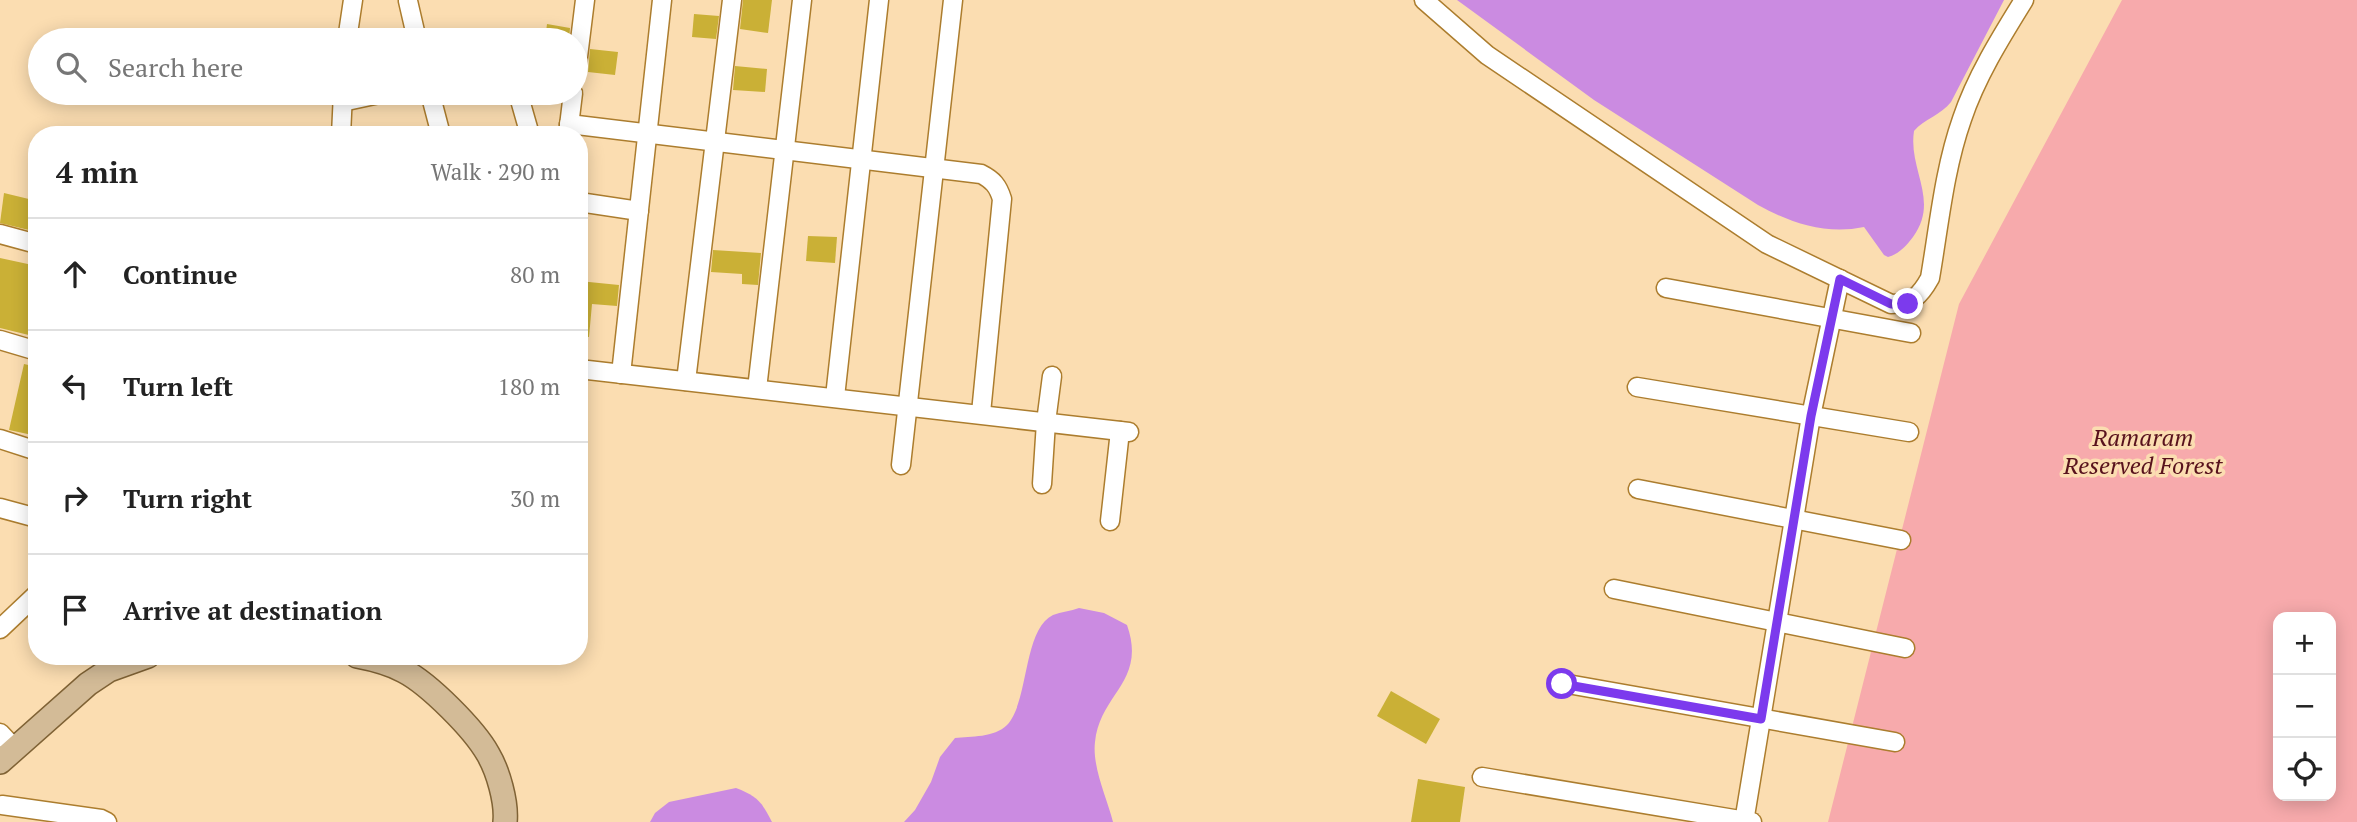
<!DOCTYPE html>
<meta charset="utf-8">
<style>
body{margin:0;font-family:"PT Serif",serif;background:#f6f6f6;color:#222}
.controls{position:absolute;right:21px;bottom:21px;display:grid;overflow:hidden;border-radius:14px;box-shadow:0 4px 18px #0003}
.controls button{width:63px;height:63px;display:grid;place-items:center;padding:0;border:0;border-bottom:2px solid #e0e0e0;background:#fff;color:#222;font:35px sans-serif}
.stop{position:absolute;width:21px;height:21px;margin:-16px;border:5px solid #7c3aed;border-radius:50%;background:#fff}
.stop.end{background:#7c3aed;border-color:#fff;box-shadow:0 2px 7px #0008}
.list{margin:0;padding:0;list-style:none}
h2{display:flex;justify-content:space-between;align-items:center;height:91px;margin:0;padding:0 28px;font-size:30px}
h2 small{font-size:23px;font-weight:400;color:#767676}
.list li{display:grid;grid-template-columns:46px 1fr auto;gap:21px;align-items:center;box-sizing:border-box;height:112px;padding:0 28px;border-top:2px solid #e0e0e0}
.list b{display:block;font-size:26px;white-space:nowrap}
.list em{font-size:23px;font-style:normal;color:#767676}
.icon{flex:none;width:38px;height:38px;fill:none;stroke:currentColor;stroke-width:2;stroke-linecap:round;stroke-linejoin:round}
.map{position:relative;flex:none;width:2357px;height:822px;overflow:hidden}
.search{position:absolute;background:#fff;box-shadow:0 4px 18px #0003;left:28px;top:28px;width:560px;height:77px;display:flex;align-items:center;gap:18px;box-sizing:border-box;padding:0 24px;border-radius:38px;color:#767676;font-size:26px}
.panel{position:absolute;background:#fff;box-shadow:0 4px 18px #0003;left:28px;top:126px;width:560px;height:539px;border-radius:28px}
.map>svg:first-child{display:block}
.green{fill:#f7aaac;fill-rule:evenodd}
.water{fill:#cb8be1}
.building{fill:#cab036}
.lines{fill:none;stroke-linecap:round;stroke-linejoin:round}
.minor-casing{stroke:#ac7d2e;stroke-width:21}
.major-casing{stroke:#7f6235;stroke-width:26}
.minor{stroke:#fff;stroke-width:18}
.major{stroke:#d3bb97;stroke-width:23}
.route{stroke:#7c3aed;stroke-width:9}
.labels{text-anchor:middle;dominant-baseline:central;stroke-width:7;stroke-linejoin:round;paint-order:stroke}
.park-label{font-size:24px;font-style:italic;fill:#58121d;stroke:#fbddb1}
</style>
<div class="map">
<svg width="2357" height="822" viewBox="0 0 2357 822">
<rect width="100%" height="100%" fill="#fbddb1"/>
<path class="green" d="M2122,0H2357V822H1828L1959,304ZM2278,617H2331V796H2278Z"/>
<g class="water">
<path d="M1457,0H2004L1951,102C1941,115 1924,119 1914,131C1908,170 1940,200 1913,237C1906,246 1899,254 1888,257L1884,255L1864,227C1826,235 1790,223 1758,205L1594,100Z"/>
<path d="M1079,608L1104,613L1127,625C1147,682 1100,693 1095,742C1092,767 1107,798 1113,822H904L915,810L931,782L940,757L955,738C971,736 994,738 1007,725C1029,702 1023,629 1053,615C1061,612 1071,611 1079,608Z"/>
<path d="M736,788C757,796 762,802 772,822H650L655,813L669,802Z"/>
</g>
<g class="building">
<polygon points="743,0 772,0 768,33 740,29"/>
<polygon points="694,14 719,16 716,39 692,37"/>
<polygon points="547,24 570,28 569,40 545,40"/>
<polygon points="590,49 618,52 615,75 588,72"/>
<polygon points="735,66 767,69 765,92 733,90"/>
<polygon points="4,193 37,201 37,232 0,223"/>
<polygon points="808,236 837,237 835,263 806,261"/>
<polygon points="713,250 761,253 758,285 742,284 742,274 711,272"/>
<polygon points="0,258 37,266 37,337 0,328"/>
<polygon points="579,281 619,285 617,306 592,304 589,337 579,336"/>
<polygon points="24,364 37,367 37,436 9,430"/>
<polygon points="1391,691 1440,719 1426,744 1377,716"/>
<polygon points="1418,779 1465,787 1460,822 1411,822"/>
</g>
<g class="lines">
<g class="minor-casing">
<g id="minor">
<path d="M1424,0L1487,55L1767,244L1891,304C1912,304 1920,296 1930,278C1939,226 1944,170 1962,119C1976,77 2001,37 2024,0"/>
<polyline points="408,1 417,40"/>
<polyline points="347,40 353,0"/>
<polyline points="576,73 585,0"/>
<polyline points="430,93 441,135"/>
<polyline points="518,93 530,135"/>
<polyline points="342,102 384,93"/>
<path d="M569,124L981,174C993,180 998,186 1002,199L981,413"/>
<polyline points="568,134 573,93"/>
<polyline points="341,135 343,93"/>
<polyline points="579,202 639,211"/>
<polyline points="0,234 37,244"/>
<polyline points="1666,288 1911,333"/>
<polyline points="0,340 37,351"/>
<polyline points="579,369 1129,432"/>
<polyline points="621,374 662,0"/>
<polyline points="686,381 732,0"/>
<polyline points="1637,387 1909,432"/>
<polyline points="757,389 802,0"/>
<polyline points="835,397 879,0"/>
<polyline points="0,439 37,451"/>
<polyline points="901,465 953,0"/>
<polyline points="1042,484 1046,422 1052,376"/>
<polyline points="1638,489 1901,540"/>
<polyline points="0,508 37,518"/>
<polyline points="1110,521 1120,431"/>
<polyline points="1614,589 1905,648"/>
<polyline points="0,629 37,594"/>
<polyline points="1562,683 1895,742"/>
<polyline points="0,733 14,748"/>
<polyline points="1482,777 1752,822"/>
<polyline points="2,805 101,819 107,822"/>
<polyline points="1744,822 1811,416 1840,279"/>
</g>
</g>
<g class="major-casing">
<g id="major">
<path d="M357,656C373,659 389,663 404,671C429,684 474,729 488,754C498,771 507,802 505,822"/>
<polyline points="0,762 88,684 109,670 148,656"/>
</g>
</g>
<use href="#minor" class="minor"/>
<use href="#major" class="major"/>
</g>
<g class="lines">
<polyline class="route" points="1562,684 1761,719 1811,416 1840,279 1891,304 1908,304"/>
</g>
<g class="labels">
<g class="park-label">
<text x="2143" y="437">Ramaram<tspan x="2143" dy="28">Reserved Forest</tspan></text>
</g>
</g>
</svg>
<div class="controls">
<button>+</button>
<button>−</button>
<button><svg class="icon" aria-label="locate" viewBox="0 0 24 24"><circle cx="12" cy="12" r="6"/><path d="M12 2v4M12 18v4M2 12h4M18 12h4"/></svg></button>
</div>
<div class="stop" style="left:1562px;top:684px"></div>
<div class="stop end" style="left:1908px;top:304px"></div>
<div class="search"><svg class="icon" aria-label="search" viewBox="0 0 24 24"><circle cx="10" cy="10" r="6"/><path d="M15 15l6 6"/></svg>Search here</div>
<section class="panel">
<h2>4 min<small>Walk · 290 m</small></h2>
<ul class="list">
<li><svg class="icon" aria-label="ahead" viewBox="0 0 24 24"><path d="M12 20V5M6 11l6-6 6 6"/></svg><div><b>Continue</b></div><em>80 m</em></li>
<li><svg class="icon" aria-label="left" viewBox="0 0 24 24"><path d="M17 20v-9H6M10 6l-5 5 5 5"/></svg><div><b>Turn left</b></div><em>180 m</em></li>
<li><svg class="icon" aria-label="right" viewBox="0 0 24 24"><path d="M7 20v-9h11M14 6l5 5-5 5"/></svg><div><b>Turn right</b></div><em>30 m</em></li>
<li><svg class="icon" aria-label="arrive" viewBox="0 0 24 24"><path d="M6 21V4h12l-3 4 3 4H6"/></svg><div><b>Arrive at destination</b></div></li>
</ul>
</section>
</div>
